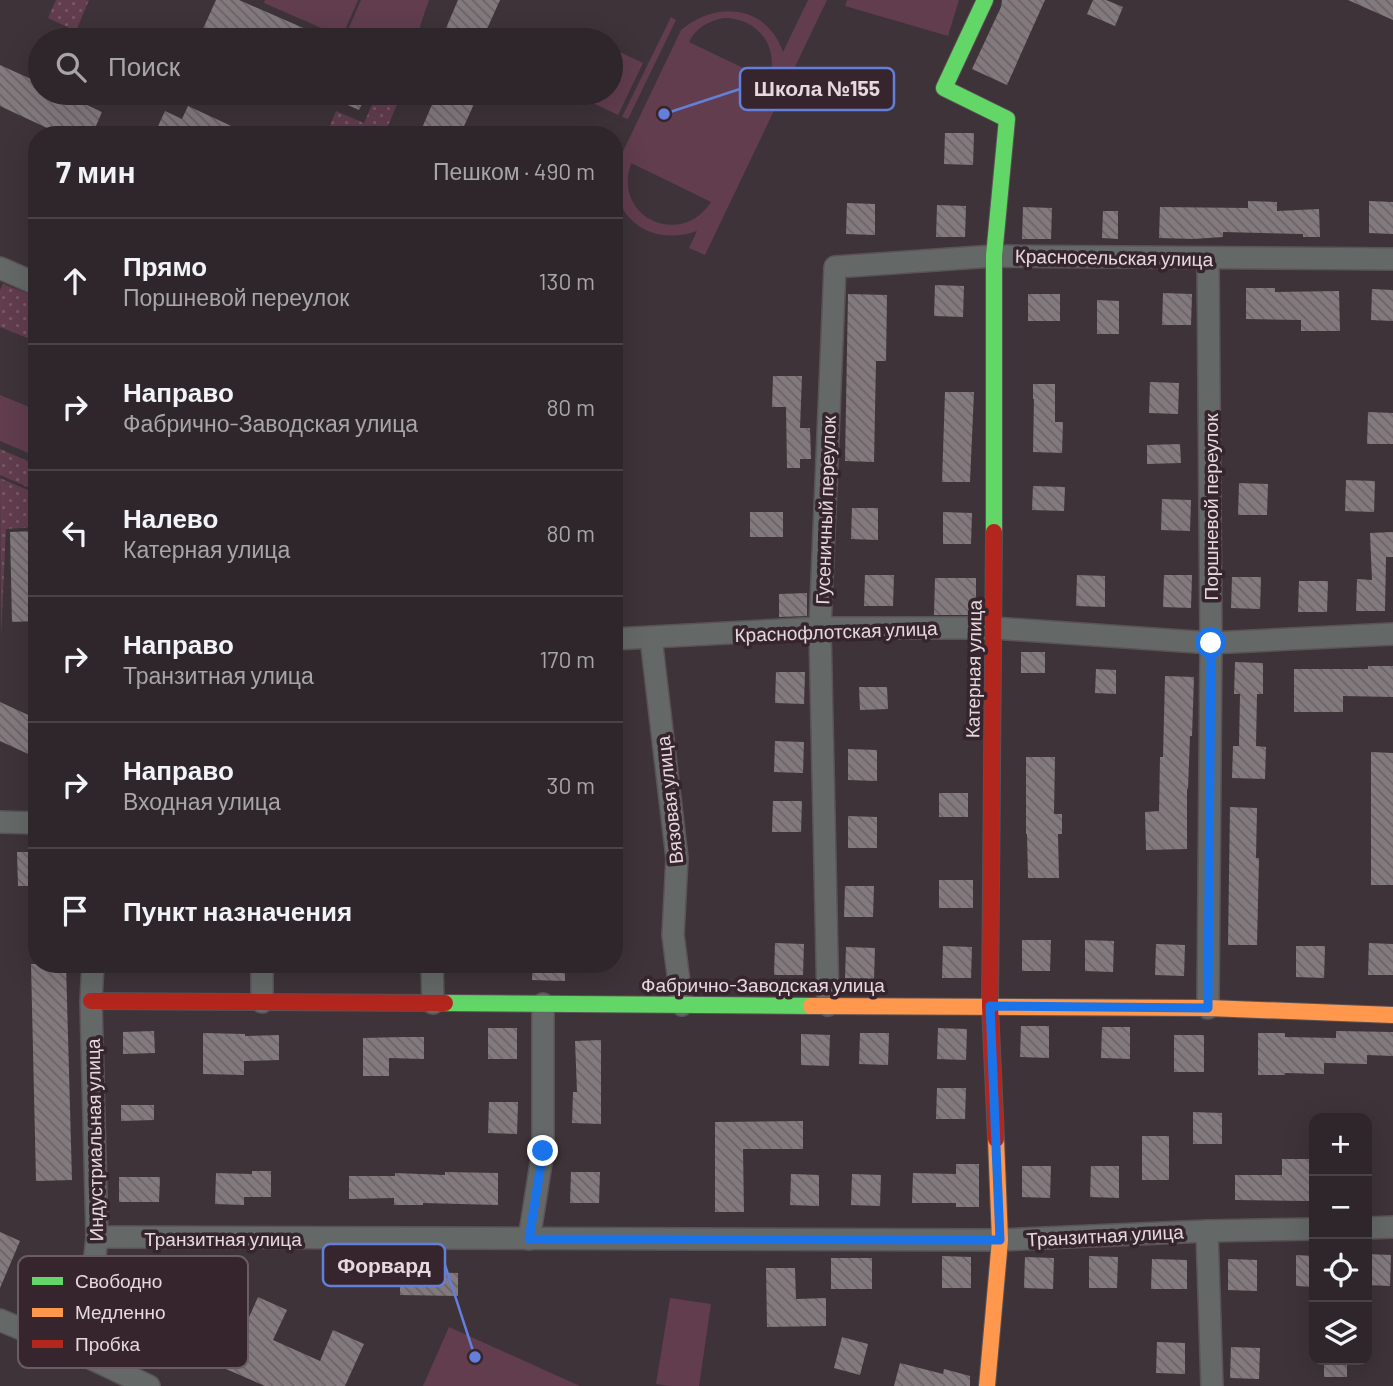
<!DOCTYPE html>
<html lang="ru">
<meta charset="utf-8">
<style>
body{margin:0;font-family:Barlow,sans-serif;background:#3a3236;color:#f1f3f6}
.controls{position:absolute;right:21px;bottom:21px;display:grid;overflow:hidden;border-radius:14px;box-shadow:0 7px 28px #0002}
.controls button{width:63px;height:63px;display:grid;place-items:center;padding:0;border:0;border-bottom:2px solid #494347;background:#2e262a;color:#f1f3f6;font:35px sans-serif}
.stop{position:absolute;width:21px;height:21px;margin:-16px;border:5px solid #1a73e8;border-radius:50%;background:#fff}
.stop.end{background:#1a73e8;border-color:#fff;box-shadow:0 2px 7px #0008}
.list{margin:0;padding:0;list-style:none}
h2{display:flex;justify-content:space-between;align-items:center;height:91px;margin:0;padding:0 28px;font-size:30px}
h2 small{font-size:23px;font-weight:400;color:#a7a5a8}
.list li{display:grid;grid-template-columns:46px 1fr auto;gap:21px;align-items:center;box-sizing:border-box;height:126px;padding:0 28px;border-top:2px solid #494347}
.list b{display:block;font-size:26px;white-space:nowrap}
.list p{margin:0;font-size:23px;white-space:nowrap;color:#a7a5a8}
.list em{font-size:23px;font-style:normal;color:#a7a5a8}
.icon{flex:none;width:38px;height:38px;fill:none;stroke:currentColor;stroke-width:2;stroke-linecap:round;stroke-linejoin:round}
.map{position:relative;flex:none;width:1393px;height:1386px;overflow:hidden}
.search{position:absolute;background:#2e262a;box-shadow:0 7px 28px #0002;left:28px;top:28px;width:595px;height:77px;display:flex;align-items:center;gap:18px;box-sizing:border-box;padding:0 24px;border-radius:38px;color:#a7a5a8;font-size:26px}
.panel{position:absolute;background:#2e262a;box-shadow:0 7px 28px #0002;left:28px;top:126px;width:595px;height:847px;border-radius:28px}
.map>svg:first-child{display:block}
.green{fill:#613d4e;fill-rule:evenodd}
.park{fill:url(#park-dots)}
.building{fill:url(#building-back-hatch)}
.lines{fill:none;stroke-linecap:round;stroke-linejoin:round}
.street-casing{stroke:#5a5256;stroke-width:24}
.fast-casing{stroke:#5a5256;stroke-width:18}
.slow-casing{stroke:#5a5256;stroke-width:18}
.jam-casing{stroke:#5a5256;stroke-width:18}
.street{stroke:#646968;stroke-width:21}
.fast{stroke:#63d668;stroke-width:16}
.slow{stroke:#ff974d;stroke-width:16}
.jam{stroke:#b3261e;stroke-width:16}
.route{stroke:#1a73e8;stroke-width:9}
.labels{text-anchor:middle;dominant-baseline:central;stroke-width:7;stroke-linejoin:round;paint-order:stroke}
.street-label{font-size:19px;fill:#e5d9de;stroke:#36252d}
.key{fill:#36252d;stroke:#6b5b62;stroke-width:2}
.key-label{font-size:19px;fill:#e5d9de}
.leader{fill:none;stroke:#637fda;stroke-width:2.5}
.callout-dot{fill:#637fda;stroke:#36252d;stroke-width:2.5}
.callout{fill:#36252d;stroke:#637fda;stroke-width:2.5}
.callout-label{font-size:21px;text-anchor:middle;font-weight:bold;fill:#e5d9de}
</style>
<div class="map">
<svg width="1393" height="1386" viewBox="0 0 1393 1386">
<defs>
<pattern id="park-dots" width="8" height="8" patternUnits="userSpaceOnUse" patternTransform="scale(1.75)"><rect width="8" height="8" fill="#613d4e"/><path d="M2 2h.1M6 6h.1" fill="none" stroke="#785867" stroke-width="1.8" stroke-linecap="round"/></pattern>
<pattern id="building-back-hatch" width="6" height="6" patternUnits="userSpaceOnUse" patternTransform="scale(1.75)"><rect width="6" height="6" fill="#837a7e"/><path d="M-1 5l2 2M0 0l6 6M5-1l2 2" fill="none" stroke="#6a6366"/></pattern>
</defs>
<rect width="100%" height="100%" fill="#3d3338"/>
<g class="green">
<polygon points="265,0 358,0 342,37 264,3"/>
<polygon points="361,0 429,0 420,26 422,40 347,40 344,39"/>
<path d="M808,0H827L705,255L689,248L697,231C649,248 607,216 617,164L681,30C716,0 767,5 783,52ZM724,18C758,18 780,47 769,80L689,42C696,28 708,21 724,18ZM631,164V163L711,202C681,249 612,217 631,164Z"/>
<polygon points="847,0 959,0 948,36 845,6"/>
<polygon points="671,17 676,20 628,119 622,117"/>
<polygon points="611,48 643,63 618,115 572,93 611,93"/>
<polygon points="0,395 37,410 37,447 33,455 0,441"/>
<polygon points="670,1298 711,1304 699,1386 670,1386 656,1384"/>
<polygon points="449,1327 580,1386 423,1386"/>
</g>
<g class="park">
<polygon points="56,0 89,0 76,31 48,18"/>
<polygon points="377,93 402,93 384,135 326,135 336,111 364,123"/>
<polygon points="3,284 37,297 37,322 30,339 0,327 0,290"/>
<polygon points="0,449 37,465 37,491 0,475"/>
<polygon points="0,478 37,494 37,527 6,529 1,637"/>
</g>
<g class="building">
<polygon points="216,0 239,0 331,40 198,40"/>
<polygon points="458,0 500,0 482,40 460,40 444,33"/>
<polygon points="1002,0 1045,0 1007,85 972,69 1001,7"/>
<polygon points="1093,0 1106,0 1123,7 1115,26 1087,14"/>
<polygon points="1348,0 1393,0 1393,20"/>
<polygon points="0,65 40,83 40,93 61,93 102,112 92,135 62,135 0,106"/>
<polygon points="321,93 367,93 359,110"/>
<polygon points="437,93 479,93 460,135 419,135"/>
<polygon points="188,106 251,135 154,135 165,111 182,119"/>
<polygon points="945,133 974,133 973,165 944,164"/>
<polygon points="1248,201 1277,202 1277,211 1319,209 1320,237 1303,237 1303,234 1223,232 1223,237 1193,239 1159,238 1160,207 1248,208"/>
<polygon points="1369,201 1393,202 1393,234 1369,233"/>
<polygon points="847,203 875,204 875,235 846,234"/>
<polygon points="937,205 966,206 965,237 936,237"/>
<polygon points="1023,207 1052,208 1051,239 1022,239"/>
<polygon points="1103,211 1118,211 1118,239 1102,238"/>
<polygon points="935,285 964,286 963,317 934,316"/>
<polygon points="1246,288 1275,288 1275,292 1339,291 1340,331 1301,331 1301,320 1246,319"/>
<polygon points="1372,289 1393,290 1393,321 1371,320"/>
<polygon points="1163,293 1192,294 1191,325 1162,325"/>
<polygon points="848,294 887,295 886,361 876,361 874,462 845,461"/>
<rect x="1028" y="294" width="32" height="27"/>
<polygon points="1097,300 1119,301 1119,334 1097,334"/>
<polygon points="773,376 802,376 800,428 810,428 811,459 800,459 800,468 787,468 786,407 772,407"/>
<polygon points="1150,382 1179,383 1178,414 1149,413"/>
<polygon points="1033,384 1055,384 1055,422 1063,422 1062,453 1033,452 1034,399 1033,399"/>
<polygon points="945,392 974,392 970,482 942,482"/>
<polygon points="1368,412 1393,413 1393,444 1367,444"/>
<polygon points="1180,444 1181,463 1147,464 1147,445"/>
<polygon points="1346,480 1375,481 1374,512 1345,511"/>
<polygon points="1239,483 1268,484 1267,515 1238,515"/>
<polygon points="1033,486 1065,487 1064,511 1032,510"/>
<polygon points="1162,499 1191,500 1190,531 1161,530"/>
<polygon points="852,508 878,508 878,540 851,539"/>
<rect x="750" y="512" width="33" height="25"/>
<polygon points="943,512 972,513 971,544 943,544"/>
<polygon points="37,531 37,621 12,622 10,532"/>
<polygon points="1393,532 1393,557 1386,557 1385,611 1356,611 1357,579 1372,580 1370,533"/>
<polygon points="865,575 894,575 893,606 864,606"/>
<polygon points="1077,575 1105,576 1105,607 1076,606"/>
<polygon points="1164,575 1192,575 1191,608 1163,607"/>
<polygon points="1232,577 1261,577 1260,609 1231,608"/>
<polygon points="935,578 976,578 976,615 934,615"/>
<polygon points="1299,581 1328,581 1327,612 1298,612"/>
<polygon points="807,593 807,616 779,617 779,594"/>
<rect x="1021" y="652" width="24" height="21"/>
<polygon points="1235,662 1263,663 1263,694 1257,694 1256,746 1266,747 1265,779 1232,778 1233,746 1239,746 1240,694 1234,694"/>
<polygon points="1368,666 1393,666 1393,697 1343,696 1343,712 1294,712 1294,669 1368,669"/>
<polygon points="1096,669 1116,670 1116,694 1095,693"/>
<polygon points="776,672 805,672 804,704 775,703"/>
<polygon points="1165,676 1194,677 1192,736 1190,736 1188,789 1187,789 1187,849 1146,850 1145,812 1159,811 1160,757 1163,757"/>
<polygon points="859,687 887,687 888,709 860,710"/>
<polygon points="0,702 37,719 37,758 0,741"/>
<polygon points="775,741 804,742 803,773 774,772"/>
<polygon points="848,749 877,750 877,781 848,780"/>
<polygon points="1371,752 1393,753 1393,885 1371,885"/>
<polygon points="1026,757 1055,757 1054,814 1062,814 1062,834 1058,834 1059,878 1028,878 1027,834 1026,834"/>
<rect x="939" y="793" width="29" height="24"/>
<polygon points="773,801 802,801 801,832 772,832"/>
<polygon points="1230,807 1257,808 1256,858 1259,858 1257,945 1228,945"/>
<polygon points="848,816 877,817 877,848 848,848"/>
<polygon points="17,852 37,852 37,886 18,886"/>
<rect x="939" y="880" width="34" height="28"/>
<polygon points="845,886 874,886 873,917 844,917"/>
<polygon points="1022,940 1051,940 1050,971 1022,971"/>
<polygon points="1085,940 1114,941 1113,972 1085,971"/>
<polygon points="775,943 804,944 803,975 774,975"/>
<polygon points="1369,943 1393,944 1393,975 1368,975"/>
<polygon points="1156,944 1185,945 1184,976 1155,975"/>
<polygon points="943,946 972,947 971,978 942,978"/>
<polygon points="1296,946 1325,946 1324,978 1296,977"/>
<polygon points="846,947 875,948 874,979 845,978"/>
<polygon points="31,964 66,964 72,1180 36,1181"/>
<polygon points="533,964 565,964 565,981 532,980"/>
<polygon points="1021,1026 1049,1026 1049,1058 1020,1057"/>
<polygon points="1102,1027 1130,1027 1130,1059 1101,1058"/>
<rect x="488" y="1028" width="29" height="31"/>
<polygon points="938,1028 967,1029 966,1060 937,1059"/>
<polygon points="154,1031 155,1053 123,1054 123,1032"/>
<polygon points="1336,1031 1393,1032 1393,1056 1367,1055 1367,1064 1324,1063 1324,1074 1285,1073 1285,1075 1258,1075 1258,1033 1285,1033 1285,1037 1336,1038"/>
<polygon points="203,1033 245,1034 245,1036 279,1035 279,1060 244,1061 244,1075 203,1074"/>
<polygon points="860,1033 889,1033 888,1065 859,1064"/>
<polygon points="801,1034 830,1035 829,1066 801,1065"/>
<rect x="1174" y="1035" width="30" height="37"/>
<polygon points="403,1037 424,1037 424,1059 389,1058 389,1076 363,1076 363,1038"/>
<polygon points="601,1040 601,1124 572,1123 573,1092 577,1092 575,1041"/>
<polygon points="937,1088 966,1088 965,1119 936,1119"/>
<polygon points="489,1102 518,1102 517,1134 488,1133"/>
<polygon points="121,1105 154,1105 154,1120 121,1121"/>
<polygon points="1193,1112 1222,1113 1222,1144 1193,1144"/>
<polygon points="803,1121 803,1149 743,1149 744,1212 715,1212 715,1122"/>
<rect x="1142" y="1136" width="27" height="44"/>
<polygon points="1282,1159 1309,1159 1309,1201 1235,1200 1235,1175 1282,1175"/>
<polygon points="956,1164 979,1164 979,1207 956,1207 956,1203 912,1203 913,1173 956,1174"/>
<polygon points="1022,1166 1051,1166 1050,1198 1022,1197"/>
<polygon points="1091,1166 1119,1166 1119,1198 1090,1197"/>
<polygon points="252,1171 271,1171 271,1197 244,1197 244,1205 215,1204 216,1173 252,1174"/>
<polygon points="445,1172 498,1173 498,1205 423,1203 423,1205 394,1205 394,1198 349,1199 349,1176 395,1176 395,1173 445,1175"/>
<polygon points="571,1172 600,1172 599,1203 570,1203"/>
<polygon points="791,1174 819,1175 819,1206 790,1205"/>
<polygon points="852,1174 881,1175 880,1206 851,1205"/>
<polygon points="119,1177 160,1177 159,1202 119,1202"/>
<polygon points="0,1232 20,1241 0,1288"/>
<polygon points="1367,1254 1391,1255 1390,1286 1367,1285"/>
<polygon points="1296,1255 1314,1256 1314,1287 1296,1286"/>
<polygon points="942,1256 971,1257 971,1288 942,1288"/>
<polygon points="1089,1256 1118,1257 1117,1288 1089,1288"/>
<polygon points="1025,1257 1054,1258 1053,1289 1024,1288"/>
<rect x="831" y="1258" width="41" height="31"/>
<polygon points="1152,1259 1187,1260 1187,1289 1151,1289"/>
<polygon points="1228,1259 1257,1260 1257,1291 1228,1290"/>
<polygon points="766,1268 795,1268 796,1299 826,1298 826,1326 767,1327"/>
<polygon points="400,1272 458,1273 458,1296 400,1295"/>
<polygon points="258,1297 287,1310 273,1340 320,1361 333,1330 364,1344 345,1386 265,1386 226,1369"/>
<polygon points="842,1337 868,1344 860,1375 834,1368"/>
<polygon points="1157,1342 1185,1343 1185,1374 1156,1373"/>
<polygon points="1231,1347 1260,1348 1259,1379 1230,1378"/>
<rect x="1324" y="1360" width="23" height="17"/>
<polygon points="900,1363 943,1374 944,1369 970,1376 970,1386 894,1386"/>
</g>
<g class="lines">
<g class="street-casing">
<g id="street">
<polyline points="1208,259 1211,643 1208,1008"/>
<polyline points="0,268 37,284"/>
<polyline points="651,638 677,858 673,935 682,1005"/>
<polyline points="614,639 820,628 994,628 1211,643 1393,634"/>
<polyline points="0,822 37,823"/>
<polyline points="432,964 433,1003"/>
<polyline points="262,1002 262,964"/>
<polyline points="828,1005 820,628 835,267 994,256 1393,259"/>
<polyline points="1367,1228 1393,1227"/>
<polyline points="1207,1231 1212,1386"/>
<polyline points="97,1237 1000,1240 1207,1231 1314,1229"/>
<polyline points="529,1239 543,1151 543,1004"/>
<polyline points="0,1320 88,1357 149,1386"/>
<polyline points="88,1357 85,1346 97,1237 91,1001 93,964"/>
</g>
</g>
<g class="fast-casing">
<g id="fast">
<polyline points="985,0 944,88 1007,119 994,256 994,532"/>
<polyline points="445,1003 811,1006"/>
</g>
</g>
<g class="slow-casing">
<g id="slow">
<polyline points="811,1006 1208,1008 1393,1015"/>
<polyline points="987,1386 1000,1240 996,1139"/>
</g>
</g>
<g class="jam-casing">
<g id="jam">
<polyline points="994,532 990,1006 996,1139"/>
<polyline points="91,1001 445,1003"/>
</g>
</g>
<use href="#street" class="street"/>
<use href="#fast" class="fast"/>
<use href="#slow" class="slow"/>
<use href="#jam" class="jam"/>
</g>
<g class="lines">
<polyline class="route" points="543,1151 529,1239 1000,1240 990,1006 1208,1008 1211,643"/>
</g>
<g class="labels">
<g class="street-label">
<text transform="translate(1114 257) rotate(1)">Красносельская улица</text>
<text transform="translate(1210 507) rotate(-90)">Поршневой переулок</text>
<text transform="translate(825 510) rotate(-88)">Гусеничный переулок</text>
<text transform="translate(836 631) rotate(-2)">Краснофлотская улица</text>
<text transform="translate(973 669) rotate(-89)">Катерная улица</text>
<text transform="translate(669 800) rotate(-96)">Вязовая улица</text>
<text x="763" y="984">Фабрично-Заводская улица</text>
<text transform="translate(94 1140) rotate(-91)">Индустриальная улица</text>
<text transform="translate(1105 1235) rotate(-3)">Транзитная улица</text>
<text x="223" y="1238">Транзитная улица</text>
</g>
</g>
<rect x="18" y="1256" width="230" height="112" rx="10" class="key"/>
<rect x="32" y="1277" width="31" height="8" fill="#63d668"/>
<rect x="32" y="1308" width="31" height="9" fill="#ff974d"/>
<rect x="32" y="1340" width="31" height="8" fill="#b3261e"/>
<g class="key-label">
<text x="75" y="1288">Свободно</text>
<text x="75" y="1319">Медленно</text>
<text x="75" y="1351">Пробка</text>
</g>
<path class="leader" d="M664 114L740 89M475 1357L445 1265"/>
<g class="callout-dot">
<circle cx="664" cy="114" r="7"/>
<circle cx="475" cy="1357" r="7"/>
</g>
<g class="callout">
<rect x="740" y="68" width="154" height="42" rx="7"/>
<rect x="323" y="1244" width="122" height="42" rx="7"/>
</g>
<g class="callout-label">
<text x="817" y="96">Школа №155</text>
<text x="384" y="1273">Форвард</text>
</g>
</svg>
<div class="controls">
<button>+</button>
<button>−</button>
<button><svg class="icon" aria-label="locate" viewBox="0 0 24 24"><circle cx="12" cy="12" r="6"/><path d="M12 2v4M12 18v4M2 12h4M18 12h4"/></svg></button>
<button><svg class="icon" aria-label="layers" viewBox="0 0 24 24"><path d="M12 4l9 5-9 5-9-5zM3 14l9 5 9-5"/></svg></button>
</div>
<div class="stop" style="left:1211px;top:643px"></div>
<div class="stop end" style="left:543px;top:1151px"></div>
<div class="search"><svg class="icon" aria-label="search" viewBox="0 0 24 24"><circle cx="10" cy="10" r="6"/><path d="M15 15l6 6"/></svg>Поиск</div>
<section class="panel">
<h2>7 мин<small>Пешком · 490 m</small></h2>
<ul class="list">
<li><svg class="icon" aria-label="ahead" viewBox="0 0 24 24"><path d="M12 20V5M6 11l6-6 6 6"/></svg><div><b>Прямо</b><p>Поршневой переулок</p></div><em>130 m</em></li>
<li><svg class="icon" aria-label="right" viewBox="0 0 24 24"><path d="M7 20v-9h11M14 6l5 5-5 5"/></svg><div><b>Направо</b><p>Фабрично-Заводская улица</p></div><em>80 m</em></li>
<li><svg class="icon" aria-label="left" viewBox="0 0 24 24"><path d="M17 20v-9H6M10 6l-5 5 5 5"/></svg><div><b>Налево</b><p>Катерная улица</p></div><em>80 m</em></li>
<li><svg class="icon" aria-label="right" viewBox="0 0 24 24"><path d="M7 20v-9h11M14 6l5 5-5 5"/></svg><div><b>Направо</b><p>Транзитная улица</p></div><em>170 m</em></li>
<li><svg class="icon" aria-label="right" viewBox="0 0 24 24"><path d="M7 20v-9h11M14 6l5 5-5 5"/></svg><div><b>Направо</b><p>Входная улица</p></div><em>30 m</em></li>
<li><svg class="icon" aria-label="arrive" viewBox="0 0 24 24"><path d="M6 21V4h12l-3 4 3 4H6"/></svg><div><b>Пункт назначения</b></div></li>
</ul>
</section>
</div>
